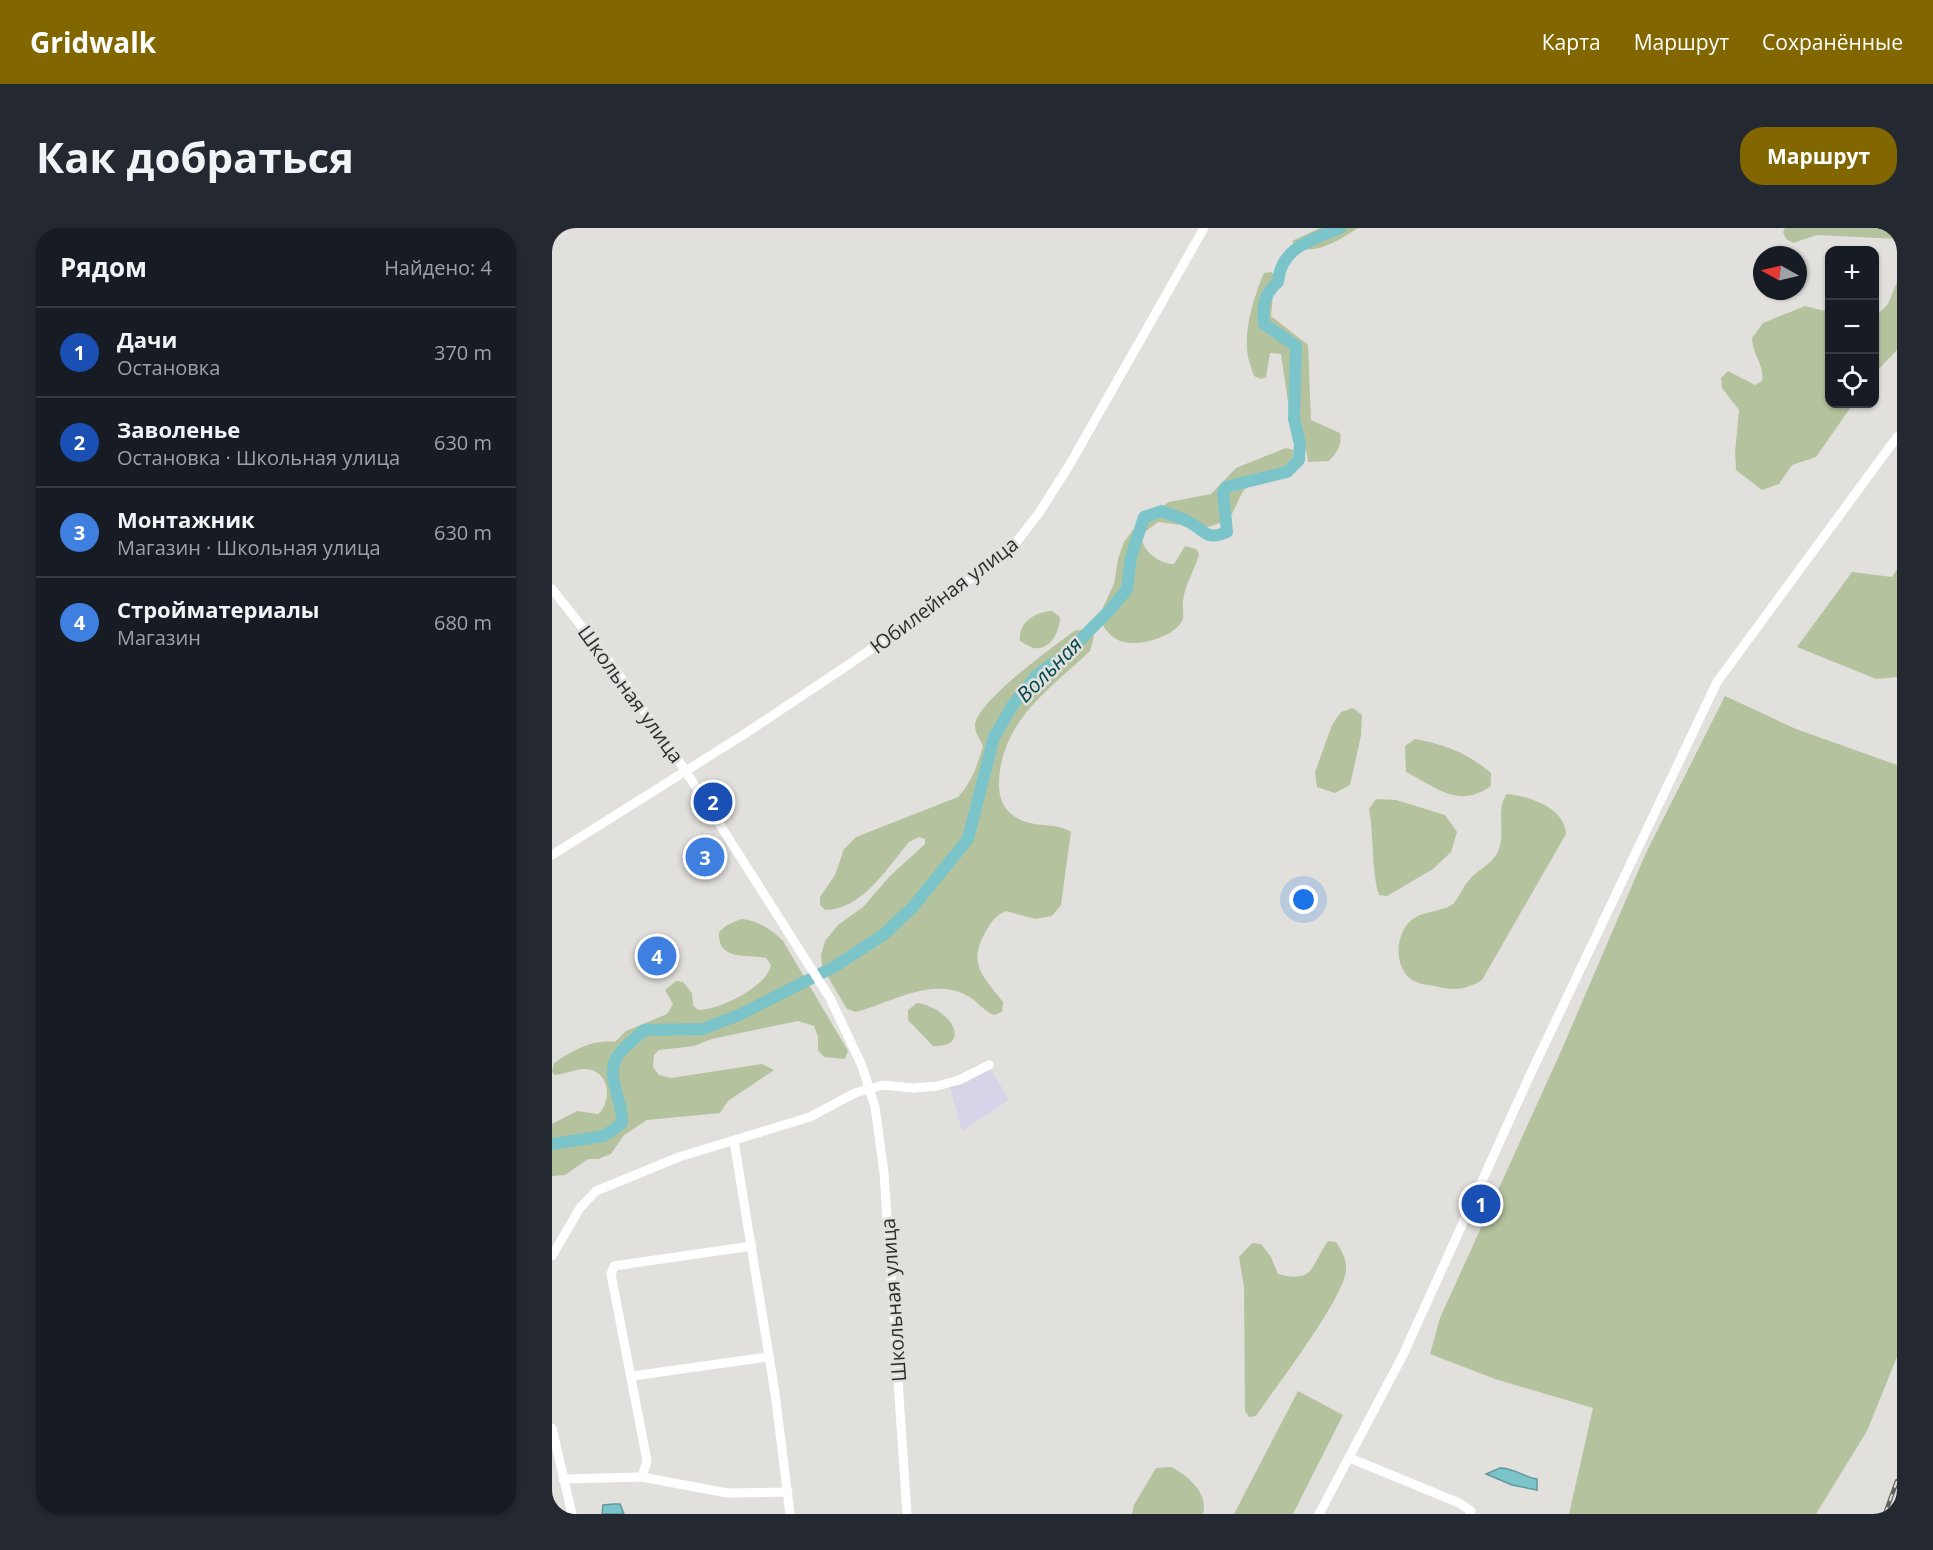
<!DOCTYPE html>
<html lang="ru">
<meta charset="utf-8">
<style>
body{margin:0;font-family:"Open Sans",sans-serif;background:#242831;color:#f1f3f6}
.controls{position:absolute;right:18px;top:18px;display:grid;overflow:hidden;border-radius:12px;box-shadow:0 2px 4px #0004}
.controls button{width:54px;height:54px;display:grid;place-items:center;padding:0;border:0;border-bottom:2px solid #363941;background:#171b24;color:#f1f3f6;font:30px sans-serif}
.compass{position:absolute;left:1201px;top:18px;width:54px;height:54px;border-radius:50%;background:#171b24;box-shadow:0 2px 4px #0004;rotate:278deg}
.you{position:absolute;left:752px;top:672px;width:21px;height:21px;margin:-15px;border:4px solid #fff;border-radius:50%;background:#1a73e8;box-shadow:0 0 0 9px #1a73e833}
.badge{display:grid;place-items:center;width:39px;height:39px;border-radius:50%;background:#826700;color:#fff;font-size:20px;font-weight:700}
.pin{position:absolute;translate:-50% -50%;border:3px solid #fff;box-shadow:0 2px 6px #0006}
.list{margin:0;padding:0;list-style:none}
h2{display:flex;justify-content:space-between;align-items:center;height:78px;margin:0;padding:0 24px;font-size:26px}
h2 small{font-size:20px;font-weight:400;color:#9ea1a6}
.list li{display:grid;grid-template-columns:39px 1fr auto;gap:18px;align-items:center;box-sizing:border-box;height:90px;padding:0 24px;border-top:2px solid #363941}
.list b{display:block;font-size:22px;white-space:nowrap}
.list p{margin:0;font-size:20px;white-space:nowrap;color:#9ea1a6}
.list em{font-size:20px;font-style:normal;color:#9ea1a6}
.icon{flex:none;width:33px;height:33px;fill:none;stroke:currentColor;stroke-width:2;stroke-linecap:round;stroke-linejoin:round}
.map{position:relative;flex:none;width:1345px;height:1286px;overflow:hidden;border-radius:24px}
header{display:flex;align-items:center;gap:36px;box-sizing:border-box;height:84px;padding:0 30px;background:#826700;color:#fff}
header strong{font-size:28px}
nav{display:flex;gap:33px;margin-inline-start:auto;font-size:21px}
.intro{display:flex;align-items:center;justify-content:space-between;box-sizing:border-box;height:144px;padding:0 36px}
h1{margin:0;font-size:42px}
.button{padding:15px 27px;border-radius:24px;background:#826700;color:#fff;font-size:21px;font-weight:700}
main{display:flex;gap:36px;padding:0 36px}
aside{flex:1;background:#171b24;border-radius:24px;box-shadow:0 2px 4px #0004}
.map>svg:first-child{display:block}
.education{fill:#d7d3e9}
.green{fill:#b4c39e}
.water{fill:#7bc4ca;stroke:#64979b;stroke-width:1.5}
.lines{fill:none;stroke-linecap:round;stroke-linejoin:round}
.river{stroke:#7bc4ca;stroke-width:12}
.minor{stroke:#fff;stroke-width:9}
.rail-casing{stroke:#626260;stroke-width:4.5}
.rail{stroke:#e1e0dd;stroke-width:2;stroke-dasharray:7;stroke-linecap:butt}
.labels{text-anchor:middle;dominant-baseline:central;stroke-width:5;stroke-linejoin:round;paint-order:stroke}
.street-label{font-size:20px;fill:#2e2e2d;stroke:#e1e0dd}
.water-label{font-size:21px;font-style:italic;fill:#00464b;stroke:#e1e0dd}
</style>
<header>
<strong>Gridwalk</strong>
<nav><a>Карта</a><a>Маршрут</a><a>Сохранённые</a></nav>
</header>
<div class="intro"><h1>Как добраться</h1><a class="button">Маршрут</a></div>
<main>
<aside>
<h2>Рядом<small>Найдено: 4</small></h2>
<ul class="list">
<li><span class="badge" style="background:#1a4fb4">1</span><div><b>Дачи</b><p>Остановка</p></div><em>370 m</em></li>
<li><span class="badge" style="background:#1a4fb4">2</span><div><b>Заволенье</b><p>Остановка · Школьная улица</p></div><em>630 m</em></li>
<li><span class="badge" style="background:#3f7fe0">3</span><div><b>Монтажник</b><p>Магазин · Школьная улица</p></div><em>630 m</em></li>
<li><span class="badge" style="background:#3f7fe0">4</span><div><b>Стройматериалы</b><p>Магазин</p></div><em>680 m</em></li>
</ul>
</aside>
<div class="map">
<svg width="1345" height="1286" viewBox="0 0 1345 1286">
<rect width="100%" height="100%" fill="#e1e0dd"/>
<polygon class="education" points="438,840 457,872 410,903 398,859 413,856"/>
<g class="green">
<path d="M768,0H806C790,10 756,34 740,13Z"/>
<polygon points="1233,0 1345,0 1345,11 1265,7 1241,15 1234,11 1231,4"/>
<path d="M719,44L723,47L719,88L756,117L759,192L788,205C790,218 785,224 777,233L756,234L754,221L740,201L729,126L718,125L714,149L709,151L702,148C699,139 695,129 695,120C693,97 703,66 712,45Z"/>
<polygon points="1345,54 1345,122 1323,145 1323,89 1336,76"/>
<path d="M1253,78L1277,84L1278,176H1301L1264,229L1240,237L1227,256L1210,262L1184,242L1183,225L1187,182L1170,160L1169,150L1176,143L1203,157L1210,153C1213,138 1200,126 1200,110L1211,95Z"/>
<path d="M734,220L742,222L740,236L704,250L691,263L677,292L653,300L606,294L589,307C590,323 607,336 622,336L633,318L644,321L647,326C643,342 632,358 631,374C630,382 634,389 628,396C617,411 580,421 564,411C556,406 551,398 546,390L562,356L566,331L572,314L586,295L617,274L659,266L684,240Z"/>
<polygon points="1345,341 1345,449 1324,451 1245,419 1300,344 1340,349"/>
<path d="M500,383L508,389C508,402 499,423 482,420C477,419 472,415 468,413C466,394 483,384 500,383Z"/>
<path d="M533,401L542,409L538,423C498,461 450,492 447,553C446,569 452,584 467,591C484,600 503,594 519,604L509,677L500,688L483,691L454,683C443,688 440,693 434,703C415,736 431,748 451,774L450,784L442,787C431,783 424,771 412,766C377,750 338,775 304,784L295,781L270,739L269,727L273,713L286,697L311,679L338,648L373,616V611L367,609L357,614C336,639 310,682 273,682L268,677V669L283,647L292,621L304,609L406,569C420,554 425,538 431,518C428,511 422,504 423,496C429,470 500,420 522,403Z"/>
<polygon points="1173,468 1244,501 1345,537 1345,1129 1315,1203 1264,1286 1017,1286 1041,1180 943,1151 878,1126 888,1090 1010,821 1094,625"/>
<polygon points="801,480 810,487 809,508 798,557 783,565 765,559 763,544 780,497 789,484"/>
<path d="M863,511C892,516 917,526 939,545V558C906,581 886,560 854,544L853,518Z"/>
<path d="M955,566C978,568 1013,580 1014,606L930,752C913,762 902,763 882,758C876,757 866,756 860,752C840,739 843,700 864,689C874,683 894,683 902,675C908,668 911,658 917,652C925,642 937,638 944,627C956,609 942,583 955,566Z"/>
<path d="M824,571L844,572L893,587L905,604L899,624L881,641L835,668L827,667C819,642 822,608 817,581Z"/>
<path d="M189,691C204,692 221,702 231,713L296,823L293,831L272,829L266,822V809L262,798L246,793L160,811L142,818L107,822L102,827L101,839L107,847L119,850L210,836L222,842L176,873L168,885L95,892L72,907L59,926L46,931H36L13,947L0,948V896L25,883L46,886C59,875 59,849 40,842C29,838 14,846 3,847L0,844L2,835C20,823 40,811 63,814L74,803L115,786L121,776L113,762L124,753L131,754L140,765L141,777L146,782C167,782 215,759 219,737L214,730C195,726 165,733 167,704L175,697Z"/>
<path d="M365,775C400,780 421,820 381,818L356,792V782Z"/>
<path d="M776,1013L784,1014C790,1023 795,1032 794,1043C790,1073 724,1159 704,1188L697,1189L693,1183L692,1059L687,1029L700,1015L709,1016L719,1029L726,1046C763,1056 759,1037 776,1013Z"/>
<polygon points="746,1163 791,1187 741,1286 682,1286"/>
<path d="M619,1239C635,1247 657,1265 651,1286H580L582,1277L604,1240Z"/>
</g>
<g class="water">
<path d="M948,1240C963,1240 971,1249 985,1251V1262L960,1257L934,1246Z"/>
<polygon points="62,1276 68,1276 72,1286 50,1286 51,1277"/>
</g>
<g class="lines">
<path class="river" d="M0,916L52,908L70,895C72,874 51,845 67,826C74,817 84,810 92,802L151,801L187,787L282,739L331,707L361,679L416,611L442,509L460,478L484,448L516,424L559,381L575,361L579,329L592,289L610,283C619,287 629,290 637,294C654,303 654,313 675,304L671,265L674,259L735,244L747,232L748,216L742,191L744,118L712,96C710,78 712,66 726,54C729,19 760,12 788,0"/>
<g class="minor">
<polyline points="0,361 61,438 133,542 278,770 310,838 323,879 332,945 355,1286"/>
<polyline points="0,627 191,507 299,435 399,366 462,317 487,285 518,236 652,0"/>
<polyline points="182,913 223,1165 238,1286"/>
<polyline points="0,1028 28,980 44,963 127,929 258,889 303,865 331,857 361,860 385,858 407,852 437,837"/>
<polyline points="80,1148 216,1129"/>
<polyline points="0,1200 20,1286"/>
<polyline points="798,1230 907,1275 919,1283 918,1286"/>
<polyline points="90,1249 95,1233 59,1046 62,1038 200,1018"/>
<polyline points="11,1251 90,1249 175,1265 236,1264"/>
<polyline points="767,1286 851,1127 978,847 1165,454 1345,209"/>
</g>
<g class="rail-casing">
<polyline id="rail" points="1333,1286 1345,1253"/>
</g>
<use href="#rail" class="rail"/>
</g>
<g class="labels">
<g class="street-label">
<text transform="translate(392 367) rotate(-37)">Юбилейная улица</text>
<text transform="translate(79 466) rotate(54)">Школьная улица</text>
<text transform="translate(341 1072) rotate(-94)">Школьная улица</text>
</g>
<g class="water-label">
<text transform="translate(497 441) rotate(-45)">Вольная</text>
</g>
</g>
</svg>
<div class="controls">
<button>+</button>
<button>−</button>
<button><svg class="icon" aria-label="locate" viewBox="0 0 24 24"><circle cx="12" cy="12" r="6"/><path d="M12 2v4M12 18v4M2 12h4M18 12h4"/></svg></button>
</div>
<svg class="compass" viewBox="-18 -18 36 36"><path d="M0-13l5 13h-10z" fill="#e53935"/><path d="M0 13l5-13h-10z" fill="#9ea1a6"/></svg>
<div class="you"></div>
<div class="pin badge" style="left:929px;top:976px;background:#1a4fb4">1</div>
<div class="pin badge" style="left:161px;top:574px;background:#1a4fb4">2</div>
<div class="pin badge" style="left:153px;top:629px;background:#3f7fe0">3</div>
<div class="pin badge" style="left:105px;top:728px;background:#3f7fe0">4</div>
</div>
</main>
